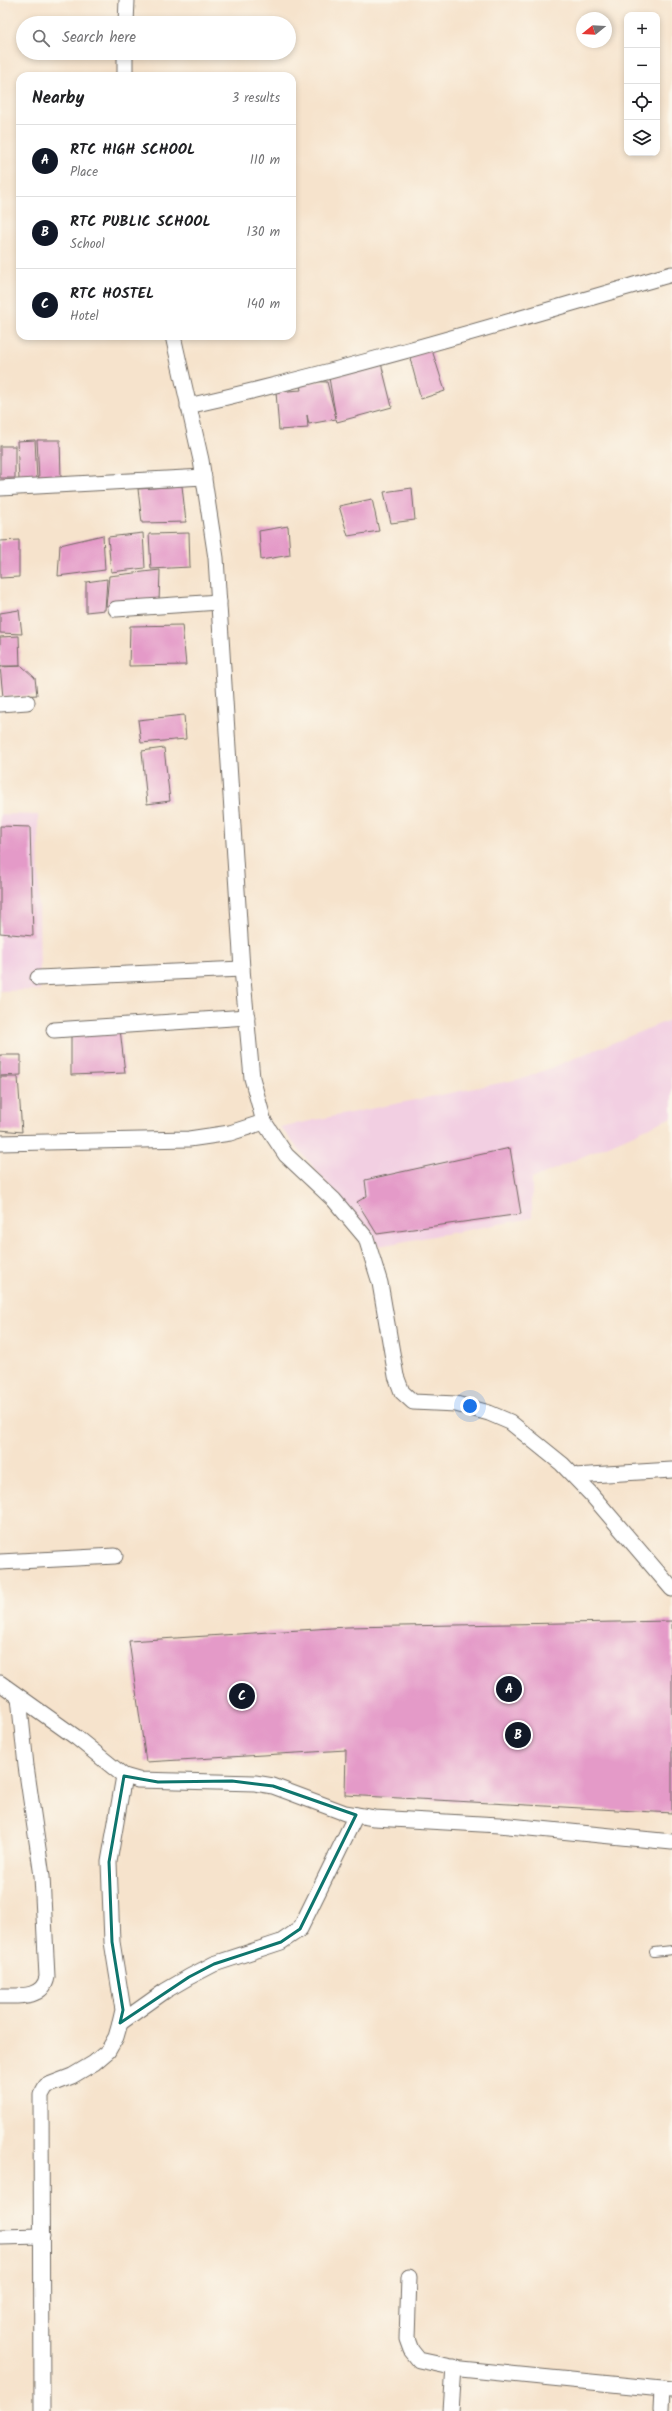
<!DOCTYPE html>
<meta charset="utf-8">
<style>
body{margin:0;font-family:Kalam,sans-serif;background:#f6f6f6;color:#202124}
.controls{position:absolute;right:12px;top:12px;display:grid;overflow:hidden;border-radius:8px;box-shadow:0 2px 6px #0003}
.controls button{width:36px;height:36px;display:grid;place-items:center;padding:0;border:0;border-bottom:1px solid #e0e0e0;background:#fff;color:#202124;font:20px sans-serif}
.compass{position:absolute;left:576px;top:12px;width:36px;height:36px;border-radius:50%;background:#fff;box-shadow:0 2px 6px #0003;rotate:252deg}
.you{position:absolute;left:470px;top:1406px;width:14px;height:14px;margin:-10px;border:3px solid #fff;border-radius:50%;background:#1a73e8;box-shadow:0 0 0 6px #1a73e833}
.badge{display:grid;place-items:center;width:26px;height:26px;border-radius:50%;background:#111827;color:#fff;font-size:13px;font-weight:700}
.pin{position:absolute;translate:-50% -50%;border:2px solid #fff;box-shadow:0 1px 4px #0006}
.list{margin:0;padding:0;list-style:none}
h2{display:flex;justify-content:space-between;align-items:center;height:52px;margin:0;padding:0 16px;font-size:17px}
h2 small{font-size:13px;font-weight:400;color:#757577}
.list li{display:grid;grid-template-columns:26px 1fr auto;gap:12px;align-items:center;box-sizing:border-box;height:72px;padding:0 16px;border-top:1px solid #e0e0e0}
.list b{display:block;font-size:15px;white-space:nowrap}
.list p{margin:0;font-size:13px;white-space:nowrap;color:#757577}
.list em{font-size:13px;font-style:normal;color:#757577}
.icon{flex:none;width:22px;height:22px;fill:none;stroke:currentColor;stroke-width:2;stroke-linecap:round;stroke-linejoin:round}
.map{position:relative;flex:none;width:672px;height:2411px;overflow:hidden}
.search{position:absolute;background:#fff;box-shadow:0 2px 6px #0003;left:16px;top:16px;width:280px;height:44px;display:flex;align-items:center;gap:10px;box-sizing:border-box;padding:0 14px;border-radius:22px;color:#757577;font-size:15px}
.panel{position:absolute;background:#fff;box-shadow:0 2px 6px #0003;left:16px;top:72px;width:280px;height:268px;border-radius:12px}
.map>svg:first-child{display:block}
.built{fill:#f2cfe2}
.building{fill:#e49ac8}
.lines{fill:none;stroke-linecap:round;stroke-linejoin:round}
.lane-casing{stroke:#726b63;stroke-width:10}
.street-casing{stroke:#726b63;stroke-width:17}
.lane{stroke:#fff;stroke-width:8}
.street{stroke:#fff;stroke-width:15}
.marked{fill:none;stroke:#0f766e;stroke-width:3;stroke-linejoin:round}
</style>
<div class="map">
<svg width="672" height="2411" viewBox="0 0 672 2411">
<rect width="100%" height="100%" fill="#fbf7ec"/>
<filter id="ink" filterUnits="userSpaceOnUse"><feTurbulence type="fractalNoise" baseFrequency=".025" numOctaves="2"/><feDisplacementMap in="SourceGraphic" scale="8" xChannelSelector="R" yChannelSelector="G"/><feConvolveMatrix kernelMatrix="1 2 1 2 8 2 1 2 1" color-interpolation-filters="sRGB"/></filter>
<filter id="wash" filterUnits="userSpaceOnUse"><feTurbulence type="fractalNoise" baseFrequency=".012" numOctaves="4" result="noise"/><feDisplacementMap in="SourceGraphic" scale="16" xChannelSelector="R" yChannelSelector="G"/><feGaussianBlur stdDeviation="0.9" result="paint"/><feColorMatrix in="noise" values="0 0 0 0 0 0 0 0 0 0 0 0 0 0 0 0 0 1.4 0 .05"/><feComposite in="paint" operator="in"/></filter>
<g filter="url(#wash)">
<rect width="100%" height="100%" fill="#f6e3cc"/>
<g class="built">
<polygon points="0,814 38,815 40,990 0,991"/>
<polygon points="672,1019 672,1117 532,1179 532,1218 379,1246 280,1127 525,1078"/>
</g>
<g id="blocks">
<g class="building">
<polygon points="432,350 445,391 421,399 408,351"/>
<polygon points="381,363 392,407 337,422 336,419 309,424 307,415 308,428 279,430 276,392 301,390 299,381 327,382 336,418 329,378"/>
<polygon points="35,440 37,480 19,480 17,441"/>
<polygon points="37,440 60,440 61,478 39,479"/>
<rect x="0" y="446" width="15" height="32"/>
<polygon points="182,486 186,522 142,523 138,489"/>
<polygon points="412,488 415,520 391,523 384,492"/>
<polygon points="372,499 379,531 348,536 339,506"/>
<polygon points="288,526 290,555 261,560 259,531"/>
<polygon points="143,533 145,568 111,572 108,537"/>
<polygon points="189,533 190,567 151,569 149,534"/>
<polygon points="103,535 105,570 58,576 60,545"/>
<polygon points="19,540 19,577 0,578 0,541"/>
<polygon points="160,570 159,602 106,606 109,576"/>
<polygon points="107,579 105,610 86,612 86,582"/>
<polygon points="19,610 22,634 0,633 0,613"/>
<polygon points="182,625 186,665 129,666 130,626"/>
<polygon points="19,636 20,666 0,666 0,637"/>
<polygon points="22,666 35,678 37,695 3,697 0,667"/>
<polygon points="184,715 186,739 141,743 138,720"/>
<polygon points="164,748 170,801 147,804 142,751"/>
<polygon points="0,826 30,827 33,936 0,933"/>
<polygon points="120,1029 125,1073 71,1075 71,1032"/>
<polygon points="0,1055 21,1055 21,1075 0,1076"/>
<polygon points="0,1077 18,1077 22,1132 0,1130"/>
<polygon points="510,1148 521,1214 377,1234 357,1202 367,1196 365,1180"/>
<polygon points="672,1621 672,1813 345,1795 346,1750 146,1762 129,1641 347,1627"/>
</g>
</g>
</g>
<g filter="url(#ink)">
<use href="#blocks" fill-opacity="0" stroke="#726b63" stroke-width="1"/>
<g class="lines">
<g class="lane-casing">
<polyline id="lane" points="654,1952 672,1950"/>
</g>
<g class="street-casing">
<g id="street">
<polyline points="126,23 127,0"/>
<polyline points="125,76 125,53"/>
<polyline points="173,336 201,460 216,558 242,969 252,1078 264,1122 286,1155 334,1200 366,1238 380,1283 396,1376 402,1392 413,1402 456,1404 489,1413 510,1422 562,1464 590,1493 672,1589"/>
<path d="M188,406C351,369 511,321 672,274"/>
<polyline points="0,488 204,477"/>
<polyline points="116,609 219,602"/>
<polyline points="0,704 27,702"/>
<polyline points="38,978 242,969"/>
<polyline points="54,1030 247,1017"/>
<polyline points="0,1143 189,1139 230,1133 264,1122"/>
<polyline points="574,1476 672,1470"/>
<polyline points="0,1562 115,1556"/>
<polyline points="0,1683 77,1738 124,1776 138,1780 255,1783 273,1786 345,1813 374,1818 499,1825 672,1842"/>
<path d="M0,1996C18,1996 43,1999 47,1977L42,1876L26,1766L19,1697"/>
<polyline points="120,2023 165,1991 189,1977 214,1964 281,1942 300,1929 356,1815"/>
<polyline points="0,2237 42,2236"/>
<polyline points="409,2277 407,2339 411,2350 419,2360 461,2369 672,2390"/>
<polyline points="42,2411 41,2095 46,2086 72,2076 94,2063 108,2051 116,2037 120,2023 123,2010 112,1942 109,1862 124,1776"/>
<polyline points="451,2411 454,2367"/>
<polyline points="661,2411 662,2389"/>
</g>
</g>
<use href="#lane" class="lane"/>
<use href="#street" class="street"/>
</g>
</g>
<path class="marked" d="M124,1776L158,1782L232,1781L273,1786L356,1815L300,1929L281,1942L214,1964L189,1977L120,2023L123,2010L112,1942L109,1862Z"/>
</svg>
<div class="controls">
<button>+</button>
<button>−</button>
<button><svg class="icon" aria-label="locate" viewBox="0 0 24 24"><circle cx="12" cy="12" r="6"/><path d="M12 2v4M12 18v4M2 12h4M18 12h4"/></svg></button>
<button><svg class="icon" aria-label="layers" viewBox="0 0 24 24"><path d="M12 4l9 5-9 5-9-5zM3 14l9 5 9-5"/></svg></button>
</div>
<svg class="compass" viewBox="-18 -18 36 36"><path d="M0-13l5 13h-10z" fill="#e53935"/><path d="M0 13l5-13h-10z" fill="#757577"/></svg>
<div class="you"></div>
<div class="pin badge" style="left:509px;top:1689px">A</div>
<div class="pin badge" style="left:518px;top:1735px">B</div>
<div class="pin badge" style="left:242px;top:1696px">C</div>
<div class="search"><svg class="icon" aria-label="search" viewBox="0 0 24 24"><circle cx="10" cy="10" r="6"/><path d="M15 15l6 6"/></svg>Search here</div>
<section class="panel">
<h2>Nearby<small>3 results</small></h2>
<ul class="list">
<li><span class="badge">A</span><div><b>RTC HIGH SCHOOL</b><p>Place</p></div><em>110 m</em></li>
<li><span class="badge">B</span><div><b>RTC PUBLIC SCHOOL</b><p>School</p></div><em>130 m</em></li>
<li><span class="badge">C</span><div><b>RTC HOSTEL</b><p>Hotel</p></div><em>140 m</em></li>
</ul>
</section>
</div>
